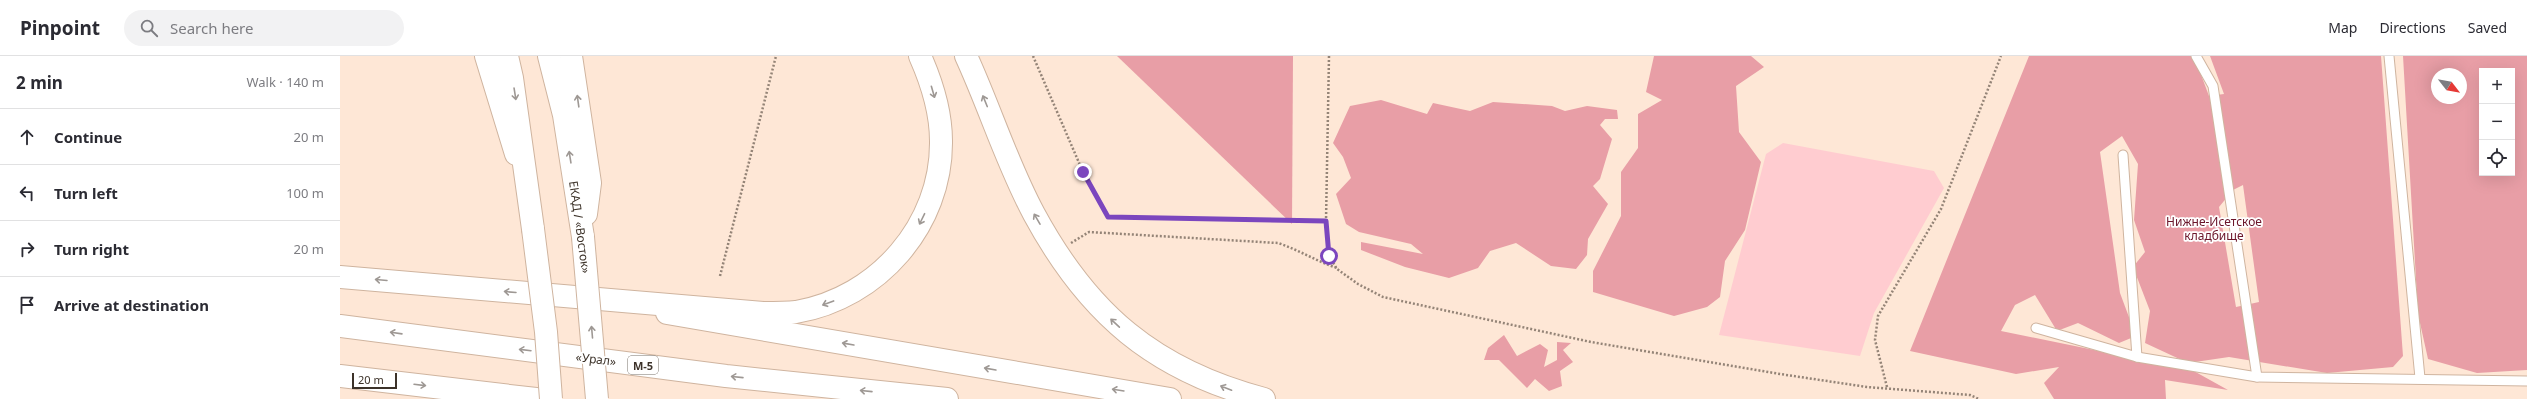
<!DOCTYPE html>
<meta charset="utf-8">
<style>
body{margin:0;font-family:"Noto Sans",sans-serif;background:#f2f2f3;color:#2b2b33}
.controls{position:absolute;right:12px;top:12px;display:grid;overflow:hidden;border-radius:0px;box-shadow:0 4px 16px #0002}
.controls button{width:36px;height:36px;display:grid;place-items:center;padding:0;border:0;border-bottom:1px solid #e1e1e2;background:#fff;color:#2b2b33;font:20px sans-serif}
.compass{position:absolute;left:2091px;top:12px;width:36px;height:36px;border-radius:50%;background:#fff;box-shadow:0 4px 16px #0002;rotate:121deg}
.scale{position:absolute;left:12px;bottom:10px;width:45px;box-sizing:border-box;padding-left:4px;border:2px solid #3c3229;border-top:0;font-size:11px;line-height:14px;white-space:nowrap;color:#3c3229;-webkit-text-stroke:3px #fff;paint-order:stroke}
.stop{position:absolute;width:12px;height:12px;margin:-9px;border:3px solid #7b46be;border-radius:50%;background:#fff}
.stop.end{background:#7b46be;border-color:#fff;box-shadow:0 1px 4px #0008}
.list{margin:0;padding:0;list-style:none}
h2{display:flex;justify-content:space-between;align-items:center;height:52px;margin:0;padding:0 16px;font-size:17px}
h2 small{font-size:13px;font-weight:400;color:#7c7c81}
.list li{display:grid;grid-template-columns:26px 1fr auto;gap:12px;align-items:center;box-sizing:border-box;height:56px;padding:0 16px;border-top:1px solid #e1e1e2}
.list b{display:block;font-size:15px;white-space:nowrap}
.list em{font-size:13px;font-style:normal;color:#7c7c81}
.icon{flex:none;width:22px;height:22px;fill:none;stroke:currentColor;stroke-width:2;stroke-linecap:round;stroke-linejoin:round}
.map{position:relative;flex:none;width:2187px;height:343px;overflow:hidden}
header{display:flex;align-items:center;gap:24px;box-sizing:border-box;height:56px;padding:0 20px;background:#fff;border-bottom:1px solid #e1e1e2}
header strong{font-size:19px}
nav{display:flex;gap:22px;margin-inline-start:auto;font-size:14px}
.search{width:280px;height:36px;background:#f2f2f3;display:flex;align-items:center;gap:10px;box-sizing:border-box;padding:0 14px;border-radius:22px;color:#7c7c81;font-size:15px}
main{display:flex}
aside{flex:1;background:#fff}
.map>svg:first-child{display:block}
.green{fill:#ffccd0}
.forest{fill:#e89ea6;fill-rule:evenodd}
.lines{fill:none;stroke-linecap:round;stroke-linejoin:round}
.service-casing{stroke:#cfb49f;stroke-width:11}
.primary-casing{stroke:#cfb49f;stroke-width:24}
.trunk-casing{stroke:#cfb49f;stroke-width:24}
.path{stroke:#948477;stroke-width:2.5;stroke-dasharray:2 2;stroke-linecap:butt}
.service{stroke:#fff;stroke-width:9}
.primary{stroke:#fff;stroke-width:22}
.trunk{stroke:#fff;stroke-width:22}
.trunk-bridge-casing{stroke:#cfb49f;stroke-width:24;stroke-linecap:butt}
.trunk-bridge{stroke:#fff;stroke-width:22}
.oneway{stroke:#9e9894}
.route{stroke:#7b46be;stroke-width:5}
.labels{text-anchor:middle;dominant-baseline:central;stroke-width:3.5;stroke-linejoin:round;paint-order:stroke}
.shield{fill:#fff;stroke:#767069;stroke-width:1}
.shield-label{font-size:11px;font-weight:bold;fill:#3c3229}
.park-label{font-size:12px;fill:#6b152a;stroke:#fff}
.street-label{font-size:12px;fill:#3c3229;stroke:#fff}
</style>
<header>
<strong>Pinpoint</strong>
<div class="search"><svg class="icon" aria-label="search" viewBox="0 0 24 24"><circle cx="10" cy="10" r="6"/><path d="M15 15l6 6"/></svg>Search here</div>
<nav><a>Map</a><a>Directions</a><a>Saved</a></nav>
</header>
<main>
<aside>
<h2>2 min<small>Walk · 140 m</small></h2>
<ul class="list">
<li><svg class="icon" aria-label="ahead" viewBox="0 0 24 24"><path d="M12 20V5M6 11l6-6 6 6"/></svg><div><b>Continue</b></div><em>20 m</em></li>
<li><svg class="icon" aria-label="left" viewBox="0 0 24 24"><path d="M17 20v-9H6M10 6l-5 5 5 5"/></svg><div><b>Turn left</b></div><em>100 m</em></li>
<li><svg class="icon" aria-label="right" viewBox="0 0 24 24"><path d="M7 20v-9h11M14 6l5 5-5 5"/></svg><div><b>Turn right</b></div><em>20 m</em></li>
<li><svg class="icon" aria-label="arrive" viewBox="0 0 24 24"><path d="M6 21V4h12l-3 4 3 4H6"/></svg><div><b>Arrive at destination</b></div></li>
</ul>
</aside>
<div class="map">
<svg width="2187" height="343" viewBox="0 0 2187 343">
<rect width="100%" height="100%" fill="#fee7d6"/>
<polygon class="green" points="1443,87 1594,115 1604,132 1534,257 1520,300 1379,279 1426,98"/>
<g class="forest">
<polygon points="777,0 953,0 952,168"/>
<polygon points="1314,0 1411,0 1424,11 1396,30 1399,76 1421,106 1405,174 1385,205 1380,241 1367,251 1334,260 1253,236 1253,215 1281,160 1281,116 1298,92 1298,58 1322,44 1306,36"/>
<path d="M1689,0H1854L1869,40L1884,38L1870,0H2041L2063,300L2053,311L1987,317L1889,301L1848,307L1805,287L1810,255L1793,211L1805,196L1794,164L1798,108L1782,80L1760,96L1780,237L1796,280L1779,287L1738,267L1717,275L1695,239L1675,249L1661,275L1852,314L1888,334L1825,324L1826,343H1714L1704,327L1719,311L1676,318L1570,295ZM1903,129L1919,246L1896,251L1879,151L1893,134Z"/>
<path d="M2063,0H2187V314L2137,317L2088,303L2078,258ZM2142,15H2172V117H2142ZM2097,18H2121V42H2097Z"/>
<polygon points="1041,44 1087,58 1093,47 1130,55 1153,46 1212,50 1225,55 1247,50 1277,54 1278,63 1265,63 1260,69 1272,83 1260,123 1253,130 1268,148 1248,183 1247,199 1236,213 1211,210 1176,187 1150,195 1138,212 1109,222 1065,211 1021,194 1021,186 1083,198 1071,188 1019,176 1006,168 996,138 1011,122 1003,101 993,87 1010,50"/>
<polygon points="1164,279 1177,300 1200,288 1208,294 1204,311 1217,304 1217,286 1231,287 1223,294 1233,306 1220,315 1222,330 1209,335 1195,323 1187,332 1159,304 1144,304 1148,292"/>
</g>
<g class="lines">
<g class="service-casing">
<g id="service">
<polyline points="1856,0 1873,30 1917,321"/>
<polyline points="2049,0 2080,322"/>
<polyline points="1783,99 1797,301"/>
<polyline points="1696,272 1797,301 1917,321 2187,325"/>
</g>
</g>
<g class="primary-casing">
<g id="primary">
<polyline points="146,0 176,98"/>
<path d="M626,0C650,52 667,108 694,158C748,258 814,314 924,343"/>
<polyline points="327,257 830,343"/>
<polyline points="0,270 386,320 607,343"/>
<polyline points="0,320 196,343"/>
</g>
</g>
<g class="trunk-casing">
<g id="trunk">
<polyline points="167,0 172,22 193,173"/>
<polyline points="209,0 224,59 243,181"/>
<polyline points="231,0 250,127 246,158"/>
<path d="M0,221L423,257C434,257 446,257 456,256C538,242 602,169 601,85C601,55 592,27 580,0"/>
</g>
</g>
<g class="path">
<polyline points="693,0 743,116 769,161 986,165"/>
<polyline points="989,0 986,165 989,200 997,213 1018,228 1043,241 1251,286 1440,318 1527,331 1630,339 1639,343"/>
<path d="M731,187L749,176L938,187C959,194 976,205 997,212"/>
<polyline points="380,220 436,0"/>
<polyline points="1547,331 1535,284 1538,260 1601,153 1661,0"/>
</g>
<use href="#service" class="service"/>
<use href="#primary" class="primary"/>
<use href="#trunk" class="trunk"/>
<g class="trunk-bridge-casing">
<g id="trunk-bridge">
<polyline points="193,173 206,276 211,343"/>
<polyline points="243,181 257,343"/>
</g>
</g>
<use href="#trunk-bridge" class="trunk-bridge"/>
</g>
<defs><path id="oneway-shaft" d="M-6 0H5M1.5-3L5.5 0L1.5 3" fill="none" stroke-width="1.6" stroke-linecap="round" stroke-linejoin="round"/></defs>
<g class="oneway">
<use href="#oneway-shaft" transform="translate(593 36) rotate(74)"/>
<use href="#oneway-shaft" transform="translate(175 38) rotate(81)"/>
<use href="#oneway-shaft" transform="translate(238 45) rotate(-98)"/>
<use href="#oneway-shaft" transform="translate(645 45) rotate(-112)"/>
<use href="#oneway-shaft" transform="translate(230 101) rotate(-99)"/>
<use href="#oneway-shaft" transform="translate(582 163) rotate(116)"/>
<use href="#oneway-shaft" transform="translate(697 163) rotate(-120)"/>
<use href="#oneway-shaft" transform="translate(41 224) rotate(-175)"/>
<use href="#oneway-shaft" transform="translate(170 236) rotate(-175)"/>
<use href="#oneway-shaft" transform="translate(488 247) rotate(160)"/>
<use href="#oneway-shaft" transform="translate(775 267) rotate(-137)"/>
<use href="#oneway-shaft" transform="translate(252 276) rotate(-95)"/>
<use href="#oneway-shaft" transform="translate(56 277) rotate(-172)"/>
<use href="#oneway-shaft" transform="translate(508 288) rotate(-170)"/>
<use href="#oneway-shaft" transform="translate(185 294) rotate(-173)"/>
<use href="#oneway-shaft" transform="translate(650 313) rotate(-170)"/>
<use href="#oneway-shaft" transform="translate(397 321) rotate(-174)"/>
<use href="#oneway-shaft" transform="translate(80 329) rotate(7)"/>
<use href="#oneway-shaft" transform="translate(886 332) rotate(-159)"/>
<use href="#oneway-shaft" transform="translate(778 334) rotate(-171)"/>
<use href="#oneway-shaft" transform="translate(526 335) rotate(-174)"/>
</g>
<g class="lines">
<polyline class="route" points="743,116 768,161 986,165 989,200"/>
</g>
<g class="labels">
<rect class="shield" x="288" y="300" width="30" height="18" rx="3"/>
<g class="shield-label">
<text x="303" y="309">М-5</text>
</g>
<g class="park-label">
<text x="1874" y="165">Нижне-Исетское<tspan x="1874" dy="14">кладбище</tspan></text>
</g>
<g class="street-label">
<text transform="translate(240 171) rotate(82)">ЕКАД / «Восток»</text>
<text transform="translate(256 303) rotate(7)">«Урал»</text>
</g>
</g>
</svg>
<div class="controls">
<button>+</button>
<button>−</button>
<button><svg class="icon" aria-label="locate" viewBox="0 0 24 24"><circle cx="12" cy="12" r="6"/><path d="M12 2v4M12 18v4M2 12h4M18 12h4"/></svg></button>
</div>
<svg class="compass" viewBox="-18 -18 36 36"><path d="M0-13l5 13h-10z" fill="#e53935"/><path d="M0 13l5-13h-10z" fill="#7c7c81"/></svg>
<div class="scale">20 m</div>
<div class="stop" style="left:989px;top:200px"></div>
<div class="stop end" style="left:743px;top:116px"></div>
</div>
</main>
